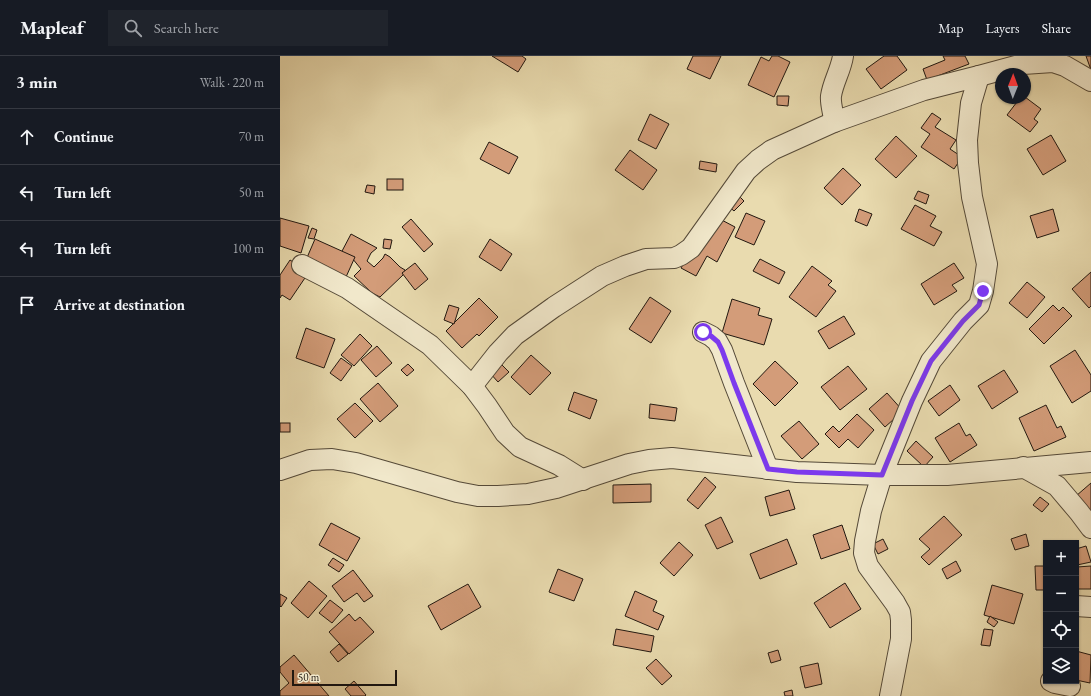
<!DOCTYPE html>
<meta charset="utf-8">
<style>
body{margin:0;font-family:"EB Garamond",serif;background:#20242c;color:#f1f3f6}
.controls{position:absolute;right:12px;bottom:12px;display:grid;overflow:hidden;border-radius:0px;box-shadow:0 1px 3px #0004}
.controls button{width:36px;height:36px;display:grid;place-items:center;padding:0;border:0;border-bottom:1px solid #363941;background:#171b24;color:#f1f3f6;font:20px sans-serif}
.compass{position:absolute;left:715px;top:12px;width:36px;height:36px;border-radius:50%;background:#171b24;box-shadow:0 1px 3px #0004;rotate:1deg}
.scale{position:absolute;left:12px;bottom:10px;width:105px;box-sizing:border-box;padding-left:4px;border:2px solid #221810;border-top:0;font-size:11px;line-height:14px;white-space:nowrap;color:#221810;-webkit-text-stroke:3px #f1e8cb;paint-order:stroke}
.stop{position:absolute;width:12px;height:12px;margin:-9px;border:3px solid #7c3aed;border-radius:50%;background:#fff}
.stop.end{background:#7c3aed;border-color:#fff;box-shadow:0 1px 4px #0008}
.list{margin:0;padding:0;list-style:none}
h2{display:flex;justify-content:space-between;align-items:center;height:52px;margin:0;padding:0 16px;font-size:17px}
h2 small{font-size:13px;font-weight:400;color:#9ea1a6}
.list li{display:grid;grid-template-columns:26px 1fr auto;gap:12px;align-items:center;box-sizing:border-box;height:56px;padding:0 16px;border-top:1px solid #363941}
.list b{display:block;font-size:15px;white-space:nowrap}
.list em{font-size:13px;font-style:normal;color:#9ea1a6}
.icon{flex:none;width:22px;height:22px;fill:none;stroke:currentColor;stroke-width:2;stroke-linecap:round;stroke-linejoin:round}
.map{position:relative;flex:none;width:811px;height:640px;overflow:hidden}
header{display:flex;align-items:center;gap:24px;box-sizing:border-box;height:56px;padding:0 20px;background:#171b24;border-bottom:1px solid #363941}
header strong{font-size:19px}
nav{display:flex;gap:22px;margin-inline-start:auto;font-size:14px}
.search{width:280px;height:36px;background:#20242c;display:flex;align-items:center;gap:10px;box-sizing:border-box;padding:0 14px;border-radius:0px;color:#9ea1a6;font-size:15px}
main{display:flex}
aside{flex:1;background:#171b24}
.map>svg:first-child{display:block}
.building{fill:#d39c79;stroke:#221810}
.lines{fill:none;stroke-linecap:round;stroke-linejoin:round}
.minor-casing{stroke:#544938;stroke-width:22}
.minor{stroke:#f1e8cb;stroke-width:20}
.route{stroke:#7c3aed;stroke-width:5}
</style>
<header>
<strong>Mapleaf</strong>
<div class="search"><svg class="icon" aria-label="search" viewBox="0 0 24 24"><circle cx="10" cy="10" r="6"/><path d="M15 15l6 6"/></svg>Search here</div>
<nav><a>Map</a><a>Layers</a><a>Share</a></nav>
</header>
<main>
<aside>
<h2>3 min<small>Walk · 220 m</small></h2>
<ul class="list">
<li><svg class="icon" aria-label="ahead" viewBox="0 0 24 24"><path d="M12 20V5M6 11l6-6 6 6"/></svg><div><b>Continue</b></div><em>70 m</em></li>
<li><svg class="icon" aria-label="left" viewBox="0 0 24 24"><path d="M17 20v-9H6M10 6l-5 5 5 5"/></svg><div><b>Turn left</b></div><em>50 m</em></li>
<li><svg class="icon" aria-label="left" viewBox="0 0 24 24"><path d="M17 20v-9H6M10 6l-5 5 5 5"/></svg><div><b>Turn left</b></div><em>100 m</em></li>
<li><svg class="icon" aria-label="arrive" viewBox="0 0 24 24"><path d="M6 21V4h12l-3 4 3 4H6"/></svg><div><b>Arrive at destination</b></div></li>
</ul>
</aside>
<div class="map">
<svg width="811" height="640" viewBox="0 0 811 640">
<rect width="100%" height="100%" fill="#e9dbaf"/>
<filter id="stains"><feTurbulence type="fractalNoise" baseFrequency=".005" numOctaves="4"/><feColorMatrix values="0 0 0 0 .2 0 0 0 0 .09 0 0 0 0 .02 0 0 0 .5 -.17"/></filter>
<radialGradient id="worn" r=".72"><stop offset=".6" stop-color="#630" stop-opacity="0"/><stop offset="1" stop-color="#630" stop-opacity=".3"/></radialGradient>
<g class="building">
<polygon points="212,0 242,0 246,3 238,16"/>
<polygon points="413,0 441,0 430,23 407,13"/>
<polygon points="492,0 498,0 510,6 494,41 468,29 481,1 489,5"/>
<polygon points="604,0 617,0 627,14 601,33 586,13"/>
<polygon points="663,0 685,0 689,8 647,24 643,13 665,4"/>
<polygon points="806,0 811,0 811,14"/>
<polygon points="497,40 509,40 508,50 497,49"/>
<polygon points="745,41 761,53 754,63 758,66 750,76 727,59 740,42 745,42"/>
<polygon points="652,57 661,63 655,71 676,84 670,93 682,101 674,113 641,91 650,78 641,72"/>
<polygon points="370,58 389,68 376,93 358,84"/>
<polygon points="771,79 786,105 763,119 747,93"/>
<polygon points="616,80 637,100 616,122 595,103"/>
<polygon points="209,86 238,101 229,118 200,103"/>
<polygon points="350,94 377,114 363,134 335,114"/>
<polygon points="420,105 437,108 436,116 419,113"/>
<polygon points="563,112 581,129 562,149 544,132"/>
<rect x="107" y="123" width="16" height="11"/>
<polygon points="87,129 95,130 94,138 85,136"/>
<polygon points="638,135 649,139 646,148 634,143"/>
<polygon points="456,137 464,145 454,155 446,148"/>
<polygon points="635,149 656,160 650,170 662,176 654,190 621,173"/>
<polygon points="579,153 592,158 587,170 575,165"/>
<polygon points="773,153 779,175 757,182 750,160"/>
<polygon points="466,157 485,165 474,189 455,181"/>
<polygon points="436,161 455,171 437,206 427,200 416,220 401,212 410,197"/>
<polygon points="0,162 29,170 21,197 0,190"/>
<polygon points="131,163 153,188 144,196 122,171"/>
<polygon points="32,172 37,174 34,183 28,182"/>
<polygon points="71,178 97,192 91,197 87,205 94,211 103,202 105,198 110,201 120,211 125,214 123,219 100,241 92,237 74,220 81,213 72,202 61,197"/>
<polygon points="35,183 75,201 66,221 26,204"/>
<polygon points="104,183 112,184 110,193 103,192"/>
<polygon points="210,183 232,198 221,215 199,201"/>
<polygon points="480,203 505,216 499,228 473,215"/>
<polygon points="10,204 29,216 10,244 2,239 0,242 0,219"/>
<polygon points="135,207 148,223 135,234 122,217"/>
<polygon points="674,207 684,222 672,229 677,235 654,249 641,228"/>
<polygon points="532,210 552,225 548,229 556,235 536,261 509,241"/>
<polygon points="811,216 811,250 809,252 792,233"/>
<polygon points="747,226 765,241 747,262 729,247"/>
<polygon points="370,241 391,255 371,287 349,273"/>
<polygon points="199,242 218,261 199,280 197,278 182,292 166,275"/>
<polygon points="452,243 480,252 478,259 492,263 484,289 442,277"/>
<polygon points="169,249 179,252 174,268 164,264"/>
<polygon points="773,249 779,255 783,251 792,260 764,288 749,273"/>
<polygon points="564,260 575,278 549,293 538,275"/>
<polygon points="26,272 55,283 44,312 16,302"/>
<polygon points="80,278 92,290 74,310 61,299"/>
<polygon points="97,290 112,307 96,321 81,304"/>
<polygon points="795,294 811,319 811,335 792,347 770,310"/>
<polygon points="251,299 271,317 250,339 231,321"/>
<polygon points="61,302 72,310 61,325 50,317"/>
<polygon points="495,305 518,327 495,350 473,328"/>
<polygon points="220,307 229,316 218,326 210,317"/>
<polygon points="128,308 134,314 127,320 121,314"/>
<polygon points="568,310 587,333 560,354 541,331"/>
<polygon points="724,314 738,336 712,353 698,330"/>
<polygon points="98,327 118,350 100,366 80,343"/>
<polygon points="670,329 680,344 659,360 648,345"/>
<polygon points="294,336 317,344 310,363 288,354"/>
<polygon points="607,337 623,355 605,371 589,353"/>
<polygon points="75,347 93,365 75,382 57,363"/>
<polygon points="370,348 397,352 395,365 369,362"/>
<polygon points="766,349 777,372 781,370 786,381 754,395 739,362"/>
<polygon points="577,358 594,374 578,392 568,383 559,392 545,378 553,370 559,376"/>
<polygon points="519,365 539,388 522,403 501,380"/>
<rect x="0" y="367" width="10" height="9"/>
<polygon points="679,367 686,380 690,378 697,389 670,406 655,382"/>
<polygon points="636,385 653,401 644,411 627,395"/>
<polygon points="425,421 436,431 418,453 407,444"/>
<polygon points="811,427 811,456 796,440"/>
<polygon points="371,428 371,446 333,447 333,429"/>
<polygon points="509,434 515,453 490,460 485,441"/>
<polygon points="760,441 769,448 762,456 753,449"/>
<polygon points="664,460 682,479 649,509 641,501 650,493 639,483"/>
<polygon points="441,461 453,486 437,493 425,469"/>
<polygon points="51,467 80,482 67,505 39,489"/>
<polygon points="562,469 570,493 541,503 533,479"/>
<polygon points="746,478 749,490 735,494 731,483"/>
<polygon points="507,483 517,508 480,523 470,498"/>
<polygon points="603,483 608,493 598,498 593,488"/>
<polygon points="399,486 413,499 394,520 380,507"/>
<polygon points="806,490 811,506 797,509 796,493"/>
<polygon points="53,502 64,509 59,516 48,509"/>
<polygon points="676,505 681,515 667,523 662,513"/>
<polygon points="755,510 766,510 766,534 756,534"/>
<polygon points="811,510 811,533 797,533 797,511"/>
<polygon points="278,513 303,523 294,545 269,536"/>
<polygon points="73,514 93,540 84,546 77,537 64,546 52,530"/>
<polygon points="29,525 47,540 28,562 11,547"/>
<polygon points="565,527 581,553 550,572 534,547"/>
<polygon points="188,528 201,551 161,574 148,550"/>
<polygon points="712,529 743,538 734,568 704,559"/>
<polygon points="355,535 377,545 373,555 384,560 378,574 345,560"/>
<polygon points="0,538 7,542 1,551 0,550"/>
<polygon points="50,544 63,554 52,567 39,557"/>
<polygon points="69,558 75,565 80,561 94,576 69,598 49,576"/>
<polygon points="710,560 718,566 714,571 707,566"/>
<polygon points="336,573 374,580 371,596 333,589"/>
<polygon points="704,573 713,574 710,590 701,589"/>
<polygon points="59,588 68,598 58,606 50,596"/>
<polygon points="498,594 501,604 491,607 488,597"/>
<polygon points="796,595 811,599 810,627 796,624"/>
<polygon points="14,599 49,640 0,640 0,635 9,627 0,616 0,611"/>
<polygon points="376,603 392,620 382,629 366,612"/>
<polygon points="538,607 542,628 525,632 520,611"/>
<polygon points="74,625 86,639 85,640 71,640 65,633"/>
<polygon points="512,634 513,640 505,640 504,636"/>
</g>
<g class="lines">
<g class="minor-casing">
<g id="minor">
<path d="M554,66C554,58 550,48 551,40C553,26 561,14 563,0"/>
<polyline points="22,209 67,232 150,289 192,330 207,350 225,377 240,391 279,409 303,424"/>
<polyline points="423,276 431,280 437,285 442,294 454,327 488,413"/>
<polyline points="192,330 218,297 235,279 274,251 322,220 345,210 366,203 394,202 401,199 411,192 466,115 478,104 492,94 554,66 644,34 699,20 743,8 773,6 785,10 811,25"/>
<polyline points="743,411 777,430 799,456 811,472"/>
<polyline points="0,414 30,404 52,403 76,407 177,436 198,440 218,440 248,438 276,432 349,408 369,404 392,402 517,416 602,419 667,419 811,406"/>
<polyline points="796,550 811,551"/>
<polyline points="771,625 775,627 790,630"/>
<polyline points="610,640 621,583 621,564 620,556 615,547 588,510 584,497 585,485 591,455 602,419 632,345 651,305 683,265 699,249 703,235 707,208 692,141 688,107 687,84 691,47 699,20"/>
</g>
</g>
<use href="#minor" class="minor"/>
</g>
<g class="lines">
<polyline class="route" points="423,276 431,280 438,286 442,294 454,327 488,413 517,416 602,419 632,345 651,305 683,265 699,249 703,235"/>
</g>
<rect width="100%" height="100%" filter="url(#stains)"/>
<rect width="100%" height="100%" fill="url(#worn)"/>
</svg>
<div class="controls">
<button>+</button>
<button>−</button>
<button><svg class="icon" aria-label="locate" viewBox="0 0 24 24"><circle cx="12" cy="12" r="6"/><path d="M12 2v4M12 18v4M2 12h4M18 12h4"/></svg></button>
<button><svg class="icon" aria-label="layers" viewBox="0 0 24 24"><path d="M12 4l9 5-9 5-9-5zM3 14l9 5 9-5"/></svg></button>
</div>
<svg class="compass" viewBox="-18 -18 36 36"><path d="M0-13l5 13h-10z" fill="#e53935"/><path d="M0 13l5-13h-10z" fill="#9ea1a6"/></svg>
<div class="scale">50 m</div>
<div class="stop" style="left:423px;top:276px"></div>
<div class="stop end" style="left:703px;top:235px"></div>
</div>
</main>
